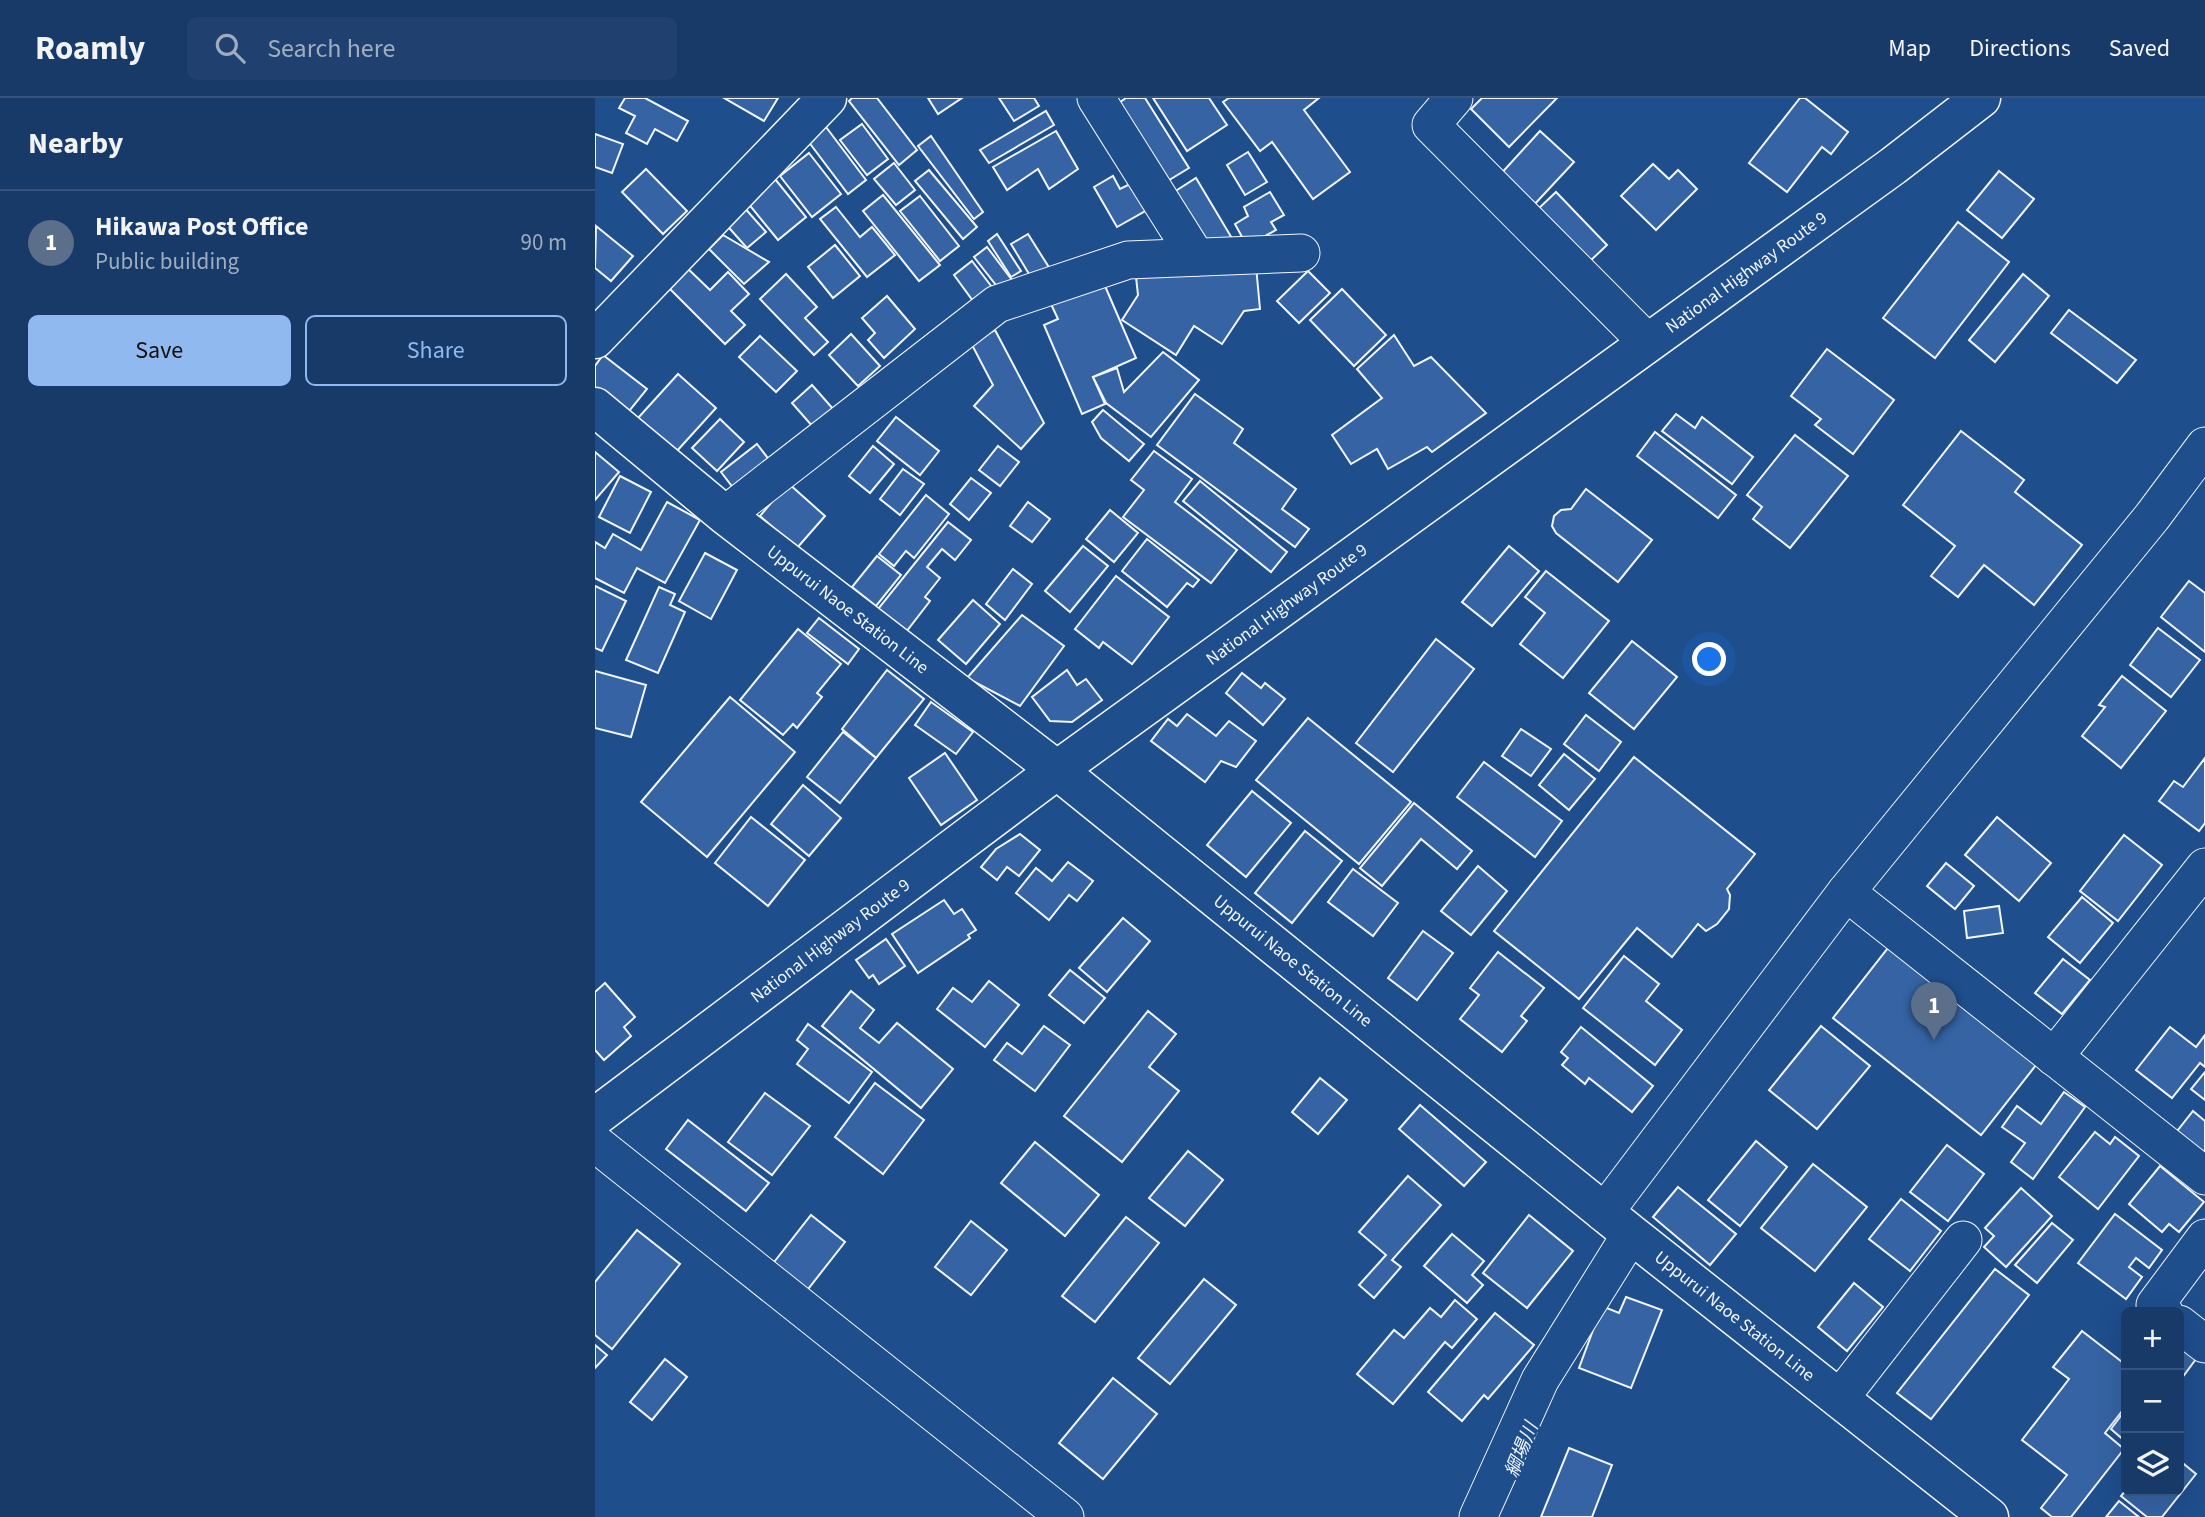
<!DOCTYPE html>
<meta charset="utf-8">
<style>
body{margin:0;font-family:"Source Sans 3","Noto Sans JP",sans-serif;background:#20416f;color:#f1f3f6}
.controls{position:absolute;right:21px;bottom:21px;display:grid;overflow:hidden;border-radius:10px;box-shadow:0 7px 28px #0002}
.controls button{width:63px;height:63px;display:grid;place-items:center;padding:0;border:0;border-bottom:2px solid #36547d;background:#173a69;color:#f1f3f6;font:35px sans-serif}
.you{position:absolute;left:1115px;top:562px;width:24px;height:24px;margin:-18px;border:5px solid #fff;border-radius:50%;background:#1a73e8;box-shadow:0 0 0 10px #1a73e833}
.badge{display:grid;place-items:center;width:46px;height:46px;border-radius:50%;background:#90b9f0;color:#fff;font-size:23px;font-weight:700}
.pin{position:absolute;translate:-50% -58px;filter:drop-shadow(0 2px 4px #0008)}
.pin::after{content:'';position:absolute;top:37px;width:24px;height:21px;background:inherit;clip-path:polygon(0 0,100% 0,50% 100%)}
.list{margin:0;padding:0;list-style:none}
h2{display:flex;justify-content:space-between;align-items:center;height:91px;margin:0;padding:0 28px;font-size:30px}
h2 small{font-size:23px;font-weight:400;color:#9eadc0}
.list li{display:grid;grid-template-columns:46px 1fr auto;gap:21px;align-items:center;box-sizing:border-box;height:105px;padding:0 28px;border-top:2px solid #36547d}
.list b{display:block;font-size:26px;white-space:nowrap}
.list p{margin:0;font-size:23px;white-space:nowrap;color:#9eadc0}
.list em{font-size:23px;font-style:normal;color:#9eadc0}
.actions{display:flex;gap:14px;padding:21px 28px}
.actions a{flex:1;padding:16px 0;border:2px solid #90b9f0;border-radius:10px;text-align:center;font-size:24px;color:#90b9f0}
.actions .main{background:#90b9f0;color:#111}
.icon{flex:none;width:38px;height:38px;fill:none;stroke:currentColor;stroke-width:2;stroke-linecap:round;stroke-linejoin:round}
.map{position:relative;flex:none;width:1610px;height:1419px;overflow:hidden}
header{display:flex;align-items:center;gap:42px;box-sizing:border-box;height:98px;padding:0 35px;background:#173a69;border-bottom:2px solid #36547d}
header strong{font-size:33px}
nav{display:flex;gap:38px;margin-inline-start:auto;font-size:24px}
.search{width:490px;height:63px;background:#20416f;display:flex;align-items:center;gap:18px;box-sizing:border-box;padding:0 24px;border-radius:10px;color:#9eadc0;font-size:26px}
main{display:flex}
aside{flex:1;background:#173a69}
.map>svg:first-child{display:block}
.building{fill:#3563a3;stroke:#f2f6ff;stroke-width:2}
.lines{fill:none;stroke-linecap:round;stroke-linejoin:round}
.minor-casing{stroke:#f2f6ff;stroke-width:39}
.major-casing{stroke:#f2f6ff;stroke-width:41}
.highway-casing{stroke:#f2f6ff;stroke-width:41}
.minor{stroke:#1f4e8c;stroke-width:37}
.major{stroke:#1f4e8c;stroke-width:38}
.highway{stroke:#1f4e8c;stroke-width:38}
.labels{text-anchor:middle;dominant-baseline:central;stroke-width:5;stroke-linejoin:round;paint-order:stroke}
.street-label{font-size:18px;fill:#f2f6ff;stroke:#1f4e8c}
.water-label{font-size:19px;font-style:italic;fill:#f2f6ff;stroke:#1f4e8c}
</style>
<header>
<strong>Roamly</strong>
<div class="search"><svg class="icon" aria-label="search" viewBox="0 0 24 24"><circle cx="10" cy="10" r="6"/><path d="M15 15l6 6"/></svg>Search here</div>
<nav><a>Map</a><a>Directions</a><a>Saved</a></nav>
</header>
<main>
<aside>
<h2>Nearby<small></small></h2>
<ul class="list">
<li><span class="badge" style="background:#5c6f8a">1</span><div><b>Hikawa Post Office</b><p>Public building</p></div><em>90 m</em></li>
</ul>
<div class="actions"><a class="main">Save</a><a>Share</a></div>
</aside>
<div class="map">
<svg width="1610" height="1419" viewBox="0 0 1610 1419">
<rect width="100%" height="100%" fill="#1f4e8c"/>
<g class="building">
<polygon points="30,0 50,0 93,23 82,43 60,31 52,46 31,35 40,18 24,10"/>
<polygon points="129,0 183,0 169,23"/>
<polygon points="257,0 282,0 322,52 304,67 254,3"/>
<polygon points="333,0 367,0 343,16"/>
<polygon points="404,0 439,0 444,8 419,23"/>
<polygon points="531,0 550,0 594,70 571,84 521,7"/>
<polygon points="558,0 614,0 632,27 592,53"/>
<polygon points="634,0 724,0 709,12 755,74 718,101 677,44 665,53 628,4"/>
<polygon points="887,0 962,0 914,49 876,11"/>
<polygon points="1205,0 1210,0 1253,34 1236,56 1227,49 1192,94 1154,65"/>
<polygon points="451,13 459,27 394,65 385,52"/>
<polygon points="267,26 293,61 272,77 245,42"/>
<polygon points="231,29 271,82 253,96 213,43"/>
<polygon points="461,33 483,71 454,91 443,71 412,92 398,69"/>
<polygon points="945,33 979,64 937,109 903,79"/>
<polygon points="0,36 28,46 17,75 0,69"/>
<polygon points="336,38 388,114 379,121 323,48"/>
<polygon points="653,54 672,84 650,97 632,67"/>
<polygon points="214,55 246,96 217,119 185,78"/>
<polygon points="299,65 320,92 301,107 279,81"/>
<polygon points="1058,66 1074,81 1083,72 1102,91 1061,132 1026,98"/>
<polygon points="51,71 92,113 68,136 27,94"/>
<polygon points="334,72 382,129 368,141 320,83"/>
<polygon points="1404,73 1439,101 1407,140 1372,112"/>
<polygon points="518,78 525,91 537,85 552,112 522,129 499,89"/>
<polygon points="601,80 641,147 614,152 579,94"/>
<polygon points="180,81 211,119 183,142 152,104"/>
<polygon points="675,94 689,117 676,124 681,132 652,148 640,126 653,118 649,109"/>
<polygon points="961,94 1012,147 992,166 941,113"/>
<polygon points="288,97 345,167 324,183 268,113"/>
<polygon points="325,98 364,148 345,163 305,113"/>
<polygon points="147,107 171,134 152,150 128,123"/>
<polygon points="241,109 265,139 277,129 300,157 272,179 225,121"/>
<polygon points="1363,124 1414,164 1340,260 1288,220"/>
<polygon points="1,128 38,158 16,183 0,170"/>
<polygon points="402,136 426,173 416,179 393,143"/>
<polygon points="433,136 455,171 437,181 416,146"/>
<polygon points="128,137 174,164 149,186 114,151"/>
<polygon points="240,147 265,178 238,200 213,169"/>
<polygon points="392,149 420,186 408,196 379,159"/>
<polygon points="377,163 400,193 381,207 359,177"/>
<polygon points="88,166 115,192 133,174 154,196 136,213 150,227 130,246 69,185"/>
<polygon points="661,168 665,211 649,213 627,246 599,228 581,257 527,222 543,197 541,179"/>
<polygon points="713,173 735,195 704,225 682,203"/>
<polygon points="191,176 222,209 210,220 233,244 219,257 165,201"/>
<polygon points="1428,176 1454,198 1400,264 1374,242"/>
<polygon points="507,181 541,260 498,279 510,306 487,316 449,227 463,221 455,204"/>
<polygon points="747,191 791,237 759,268 715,222"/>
<polygon points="292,198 320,231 289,260 273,242 280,235 267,220"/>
<polygon points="1474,212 1541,262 1522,285 1456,235"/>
<polygon points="400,232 449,325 426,351 379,308 398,287 376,245"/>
<polygon points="256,236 285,268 263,288 234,257"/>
<polygon points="799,237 819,268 836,259 891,315 837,354 832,349 793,371 782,351 756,366 737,337 787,300 762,271"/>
<polygon points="165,238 202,273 181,294 144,259"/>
<polygon points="1232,251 1299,302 1258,356 1220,327 1226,321 1196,298"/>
<polygon points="568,254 604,282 556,339 511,305 498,279 522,270 529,294"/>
<polygon points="8,257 52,291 31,317 0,294 0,268"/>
<polygon points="83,276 121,310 81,354 43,320"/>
<polygon points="217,287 239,312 219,330 197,305"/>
<polygon points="600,296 648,331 639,345 701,391 687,411 714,431 700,449 562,347"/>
<polygon points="508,312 549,346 534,363 506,340 497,324"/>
<polygon points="1081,316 1100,330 1107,319 1158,359 1137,386 1067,333"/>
<polygon points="301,319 344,353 325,377 282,343"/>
<polygon points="125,321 149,344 122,373 97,350"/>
<polygon points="1366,333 1429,382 1420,394 1487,447 1439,507 1389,467 1363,499 1336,478 1360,448 1308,407"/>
<polygon points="1060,334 1141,397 1123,420 1042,358"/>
<polygon points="1200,337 1253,378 1195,450 1158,421 1167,409 1152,397"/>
<polygon points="162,346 182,372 146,400 126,374"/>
<polygon points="278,348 299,366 275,395 254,378"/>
<polygon points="403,348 424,364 405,388 384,372"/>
<polygon points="559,353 597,381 580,404 642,452 616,485 528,419 549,392 536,382"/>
<polygon points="0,354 24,374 0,402"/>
<polygon points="308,371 329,386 305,417 285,401"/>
<polygon points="25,378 56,394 35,435 4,419"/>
<polygon points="376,380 396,395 374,422 355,406"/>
<polygon points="605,383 692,454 676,474 588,403"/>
<polygon points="193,385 230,418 202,450 165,418"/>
<polygon points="991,391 1057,442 1023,484 961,435 957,428 959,418 966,412 976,411"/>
<polygon points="331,397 354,416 319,460 311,453 299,468 284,456"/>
<polygon points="72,404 105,422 70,485 42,470 29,495 0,480 0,444 10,450 18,436 46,452"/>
<polygon points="433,404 455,421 437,444 415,428"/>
<polygon points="515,412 543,435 519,464 491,441"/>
<polygon points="353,424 376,442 360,462 347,451 332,469 345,480 330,499 335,503 311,534 283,511"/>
<polygon points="552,441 604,482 598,489 592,485 572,509 527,473"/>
<polygon points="488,448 513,468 475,514 450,493"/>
<polygon points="914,448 944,473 897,528 867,504"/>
<polygon points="110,455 142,472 116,521 84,503"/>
<polygon points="282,458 306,477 281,508 257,489"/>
<polygon points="418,471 437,486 410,522 391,506"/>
<polygon points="951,473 1014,523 968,580 925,546 950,515 930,499"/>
<polygon points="521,478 574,519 537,566 508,544 504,550 480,531"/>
<polygon points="1594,483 1610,495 1610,554 1566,519"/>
<polygon points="0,488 31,503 7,553 0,550"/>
<polygon points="64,489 80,496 75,507 90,514 63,575 31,562"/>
<polygon points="378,502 405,526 371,566 343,542"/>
<polygon points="427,517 469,548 425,608 372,580"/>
<polygon points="224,520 264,551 253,566 212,535"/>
<polygon points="1563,530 1605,562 1576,599 1535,567"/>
<polygon points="203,531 246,566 222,595 227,599 202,630 198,626 188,637 145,602"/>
<polygon points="841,541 879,571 798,674 761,645"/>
<polygon points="1037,543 1082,579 1039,631 994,595"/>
<polygon points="292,572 329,601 281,660 247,631"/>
<polygon points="472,572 482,587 491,581 507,602 477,624 455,623 437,599"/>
<polygon points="0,573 51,587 36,639 0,630"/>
<polygon points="647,575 666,590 670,585 690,601 668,627 631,595"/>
<polygon points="1527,578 1571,613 1526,670 1487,638 1510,609 1504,607"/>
<polygon points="135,599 200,654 112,759 46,704"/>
<polygon points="336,604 378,634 361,656 320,627"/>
<polygon points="592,616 621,638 634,623 661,643 641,669 626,663 610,684 556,643 573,621 582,628"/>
<polygon points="991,617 1026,644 1004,673 969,646"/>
<polygon points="713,620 816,704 764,766 661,682"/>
<polygon points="926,631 956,651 936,678 907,658"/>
<polygon points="248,634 281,660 245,705 212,679"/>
<polygon points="350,655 382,702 346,727 314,680"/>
<polygon points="969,656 1000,681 974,712 944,687"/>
<polygon points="1039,659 1160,756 1132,791 1135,797 1134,811 1122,826 1111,833 1103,826 1077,859 1042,830 984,901 899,833"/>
<polygon points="1610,660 1610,725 1604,733 1564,703 1579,683 1588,689"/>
<polygon points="889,664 967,723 940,759 862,699"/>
<polygon points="208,687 246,720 214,758 176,726"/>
<polygon points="657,693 696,725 651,779 612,747"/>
<polygon points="819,705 877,753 862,771 826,741 787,788 765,770"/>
<polygon points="156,719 210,762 173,808 120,765"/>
<polygon points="1402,719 1456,765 1424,803 1370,757"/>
<polygon points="710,733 747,763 697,825 660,795"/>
<polygon points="425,736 445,752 424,778 412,769 402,782 386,769 401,751"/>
<polygon points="1529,737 1567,767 1523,823 1485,793"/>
<polygon points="473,764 498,783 482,803 474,797 454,822 421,795 441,770 457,783"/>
<polygon points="1351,765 1379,788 1360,811 1332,788"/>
<polygon points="883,768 912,793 876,837 846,813"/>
<polygon points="758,771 803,805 778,838 733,804"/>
<polygon points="1487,799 1518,825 1485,865 1453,839"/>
<polygon points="349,802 359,816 367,811 381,832 373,837 375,840 323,875 297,836"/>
<polygon points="1404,808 1408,835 1372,840 1369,813"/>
<polygon points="528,820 555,843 512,894 484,870"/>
<polygon points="828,833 858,855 822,902 793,880"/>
<polygon points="291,841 310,868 284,886 278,877 274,880 261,862"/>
<polygon points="1293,850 1441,967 1386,1037 1238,920"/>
<polygon points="903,854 949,890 926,918 932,923 907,954 865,921 884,897 875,890"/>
<polygon points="1029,858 1064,886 1051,903 1087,932 1060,967 988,910"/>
<polygon points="1468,861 1495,882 1467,916 1440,895"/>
<polygon points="475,872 510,900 489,925 454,897"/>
<polygon points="394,883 424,907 390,949 342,911 358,890 377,904"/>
<polygon points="10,885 40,919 29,929 36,938 9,962 0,952 0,894"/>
<polygon points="256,893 279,912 265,930 284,945 302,925 358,971 326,1010 227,928"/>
<polygon points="553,913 581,936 554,969 584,993 527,1064 469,1018"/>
<polygon points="213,926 277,974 254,1005 202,966 213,951 202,942"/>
<polygon points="449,928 475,947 440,993 399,962 412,945 427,956"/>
<polygon points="1226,928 1275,968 1222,1031 1174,992"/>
<polygon points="986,929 1058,988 1037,1014 994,980 990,986 967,967 973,960 966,954"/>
<polygon points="1575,929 1601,949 1610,937 1610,969 1605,965 1577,1000 1541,972"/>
<polygon points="1610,974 1610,1002 1596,991"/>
<polygon points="725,980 752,1002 723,1036 697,1014"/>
<polygon points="280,985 329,1022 288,1076 240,1039"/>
<polygon points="1469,994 1490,1009 1438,1081 1416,1064 1430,1045 1407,1029 1422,1008 1446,1026"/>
<polygon points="170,995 215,1028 177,1077 133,1044"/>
<polygon points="825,1007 891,1064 869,1088 804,1031"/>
<polygon points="1598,1013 1610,1023 1610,1062 1579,1037"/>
<polygon points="93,1022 174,1085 151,1113 71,1051"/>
<polygon points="1500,1034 1515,1046 1520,1039 1544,1058 1503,1111 1464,1079"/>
<polygon points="1161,1043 1192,1069 1145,1128 1113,1102"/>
<polygon points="440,1044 504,1097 470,1138 406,1085"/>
<polygon points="1352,1047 1389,1076 1353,1123 1315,1094"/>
<polygon points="593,1053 628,1082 590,1128 554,1100"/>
<polygon points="1218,1066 1272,1109 1220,1173 1166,1130"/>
<polygon points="1565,1068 1609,1104 1584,1134 1574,1126 1567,1134 1534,1106"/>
<polygon points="813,1078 846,1107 797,1162 806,1169 779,1200 764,1187 791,1157 764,1134"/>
<polygon points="1083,1089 1141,1136 1115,1167 1058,1119"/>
<polygon points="1426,1090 1457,1118 1411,1169 1389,1149 1399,1138 1390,1130"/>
<polygon points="1306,1101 1346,1133 1315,1173 1274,1141"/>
<polygon points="1520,1116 1567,1152 1554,1170 1541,1160 1534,1169 1547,1179 1531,1201 1483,1165"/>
<polygon points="216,1117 250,1144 210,1195 176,1168"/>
<polygon points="934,1117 978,1153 932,1210 888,1175"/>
<polygon points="531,1119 564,1145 500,1224 467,1198"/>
<polygon points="376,1123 412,1152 376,1197 340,1169"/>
<polygon points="1457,1125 1478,1142 1442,1185 1420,1167"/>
<polygon points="42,1132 85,1166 17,1251 0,1237 0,1184"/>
<polygon points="857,1136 889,1163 877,1177 888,1187 872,1205 829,1168"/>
<polygon points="1400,1171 1434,1197 1336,1321 1302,1295"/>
<polygon points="609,1181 641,1207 575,1286 543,1260"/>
<polygon points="1259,1185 1288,1209 1252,1253 1223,1229"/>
<polygon points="1031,1199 1067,1212 1036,1290 984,1270 1007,1208 1024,1215"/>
<polygon points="860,1202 882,1221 857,1250 850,1244 798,1306 762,1276 799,1232 809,1240 835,1210 846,1219"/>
<polygon points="900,1215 939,1247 893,1301 889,1297 867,1323 833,1294"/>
<polygon points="1487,1233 1531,1267 1531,1308 1510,1335 1529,1351 1476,1419 1457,1419 1446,1410 1472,1377 1427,1342 1474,1281 1458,1269"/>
<polygon points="0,1247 12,1257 0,1270"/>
<polygon points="1584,1248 1601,1261 1584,1284"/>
<polygon points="70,1261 92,1279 57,1322 35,1304"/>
<polygon points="518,1280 562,1316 508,1381 464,1345"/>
<polygon points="1531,1311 1531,1344 1516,1331"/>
<polygon points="974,1350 1017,1367 997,1419 946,1419"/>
<polygon points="1584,1362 1601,1376 1567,1419 1552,1419 1526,1398 1531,1392 1584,1393"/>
<polygon points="1524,1403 1544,1419 1511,1419"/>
</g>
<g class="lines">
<g class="minor-casing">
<g id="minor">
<polyline points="501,0 601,159"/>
<polyline points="859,0 836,27 1052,244"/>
<polyline points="130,417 402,206 533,162 706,155"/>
<polyline points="1251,794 1610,1078"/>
<polyline points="1459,959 1610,769"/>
<polyline points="0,1045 470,1419"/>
<polyline points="1009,1115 1251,794 1557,419 1610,348"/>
<polyline points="1569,1214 1560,1207 1610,1140"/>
<polyline points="1584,1226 1610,1246"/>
<polyline points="1245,1300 1368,1142"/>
<polyline points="883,1419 945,1282 1036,1136"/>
</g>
</g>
<g class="major-casing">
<g id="major">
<polyline points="0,241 232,0"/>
<path id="s1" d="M0,309L130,417L462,672L1036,1136L1394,1419"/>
</g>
</g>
<g class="highway-casing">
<g id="highway">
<path id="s2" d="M0,1019L462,672L1298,68L1386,0"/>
</g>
</g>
<use href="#minor" class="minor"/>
<use href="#major" class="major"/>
<use href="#highway" class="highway"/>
</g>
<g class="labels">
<g class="street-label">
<text stroke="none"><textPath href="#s2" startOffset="1428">National Highway Route 9</textPath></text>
<text stroke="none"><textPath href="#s2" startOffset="861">National Highway Route 9</textPath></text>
<text stroke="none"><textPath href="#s1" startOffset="324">Uppurui Naoe Station Line</textPath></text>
<text stroke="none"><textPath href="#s2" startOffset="294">National Highway Route 9</textPath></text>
<text stroke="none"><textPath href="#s1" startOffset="891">Uppurui Naoe Station Line</textPath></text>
<text stroke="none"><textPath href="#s1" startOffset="1458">Uppurui Naoe Station Line</textPath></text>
</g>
<g class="water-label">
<text transform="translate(927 1352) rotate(-68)">綱場川</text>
</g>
</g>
</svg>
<div class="controls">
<button>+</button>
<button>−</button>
<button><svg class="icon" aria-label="layers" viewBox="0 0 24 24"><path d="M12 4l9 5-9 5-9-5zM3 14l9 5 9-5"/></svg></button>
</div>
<div class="you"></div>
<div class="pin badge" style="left:1339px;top:942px;background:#5c6f8a">1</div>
</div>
</main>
